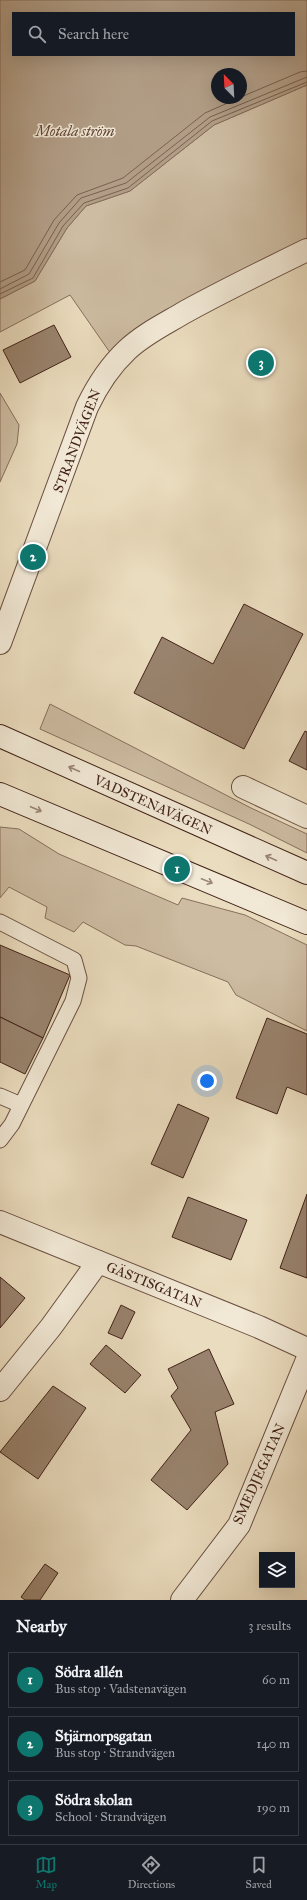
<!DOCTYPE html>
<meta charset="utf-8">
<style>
body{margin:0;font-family:"IM FELL Great Primer",serif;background:#242831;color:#f1f3f6}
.controls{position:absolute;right:12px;bottom:12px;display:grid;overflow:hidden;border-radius:0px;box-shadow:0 4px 16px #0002}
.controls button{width:36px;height:36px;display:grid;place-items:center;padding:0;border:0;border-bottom:1px solid #363941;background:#171b24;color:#f1f3f6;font:20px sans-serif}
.compass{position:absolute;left:211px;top:68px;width:36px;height:36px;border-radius:50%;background:#171b24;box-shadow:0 4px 16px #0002;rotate:336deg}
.you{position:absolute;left:207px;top:1081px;width:14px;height:14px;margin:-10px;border:3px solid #fff;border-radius:50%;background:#1a73e8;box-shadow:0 0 0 6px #1a73e833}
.badge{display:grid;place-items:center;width:26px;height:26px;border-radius:50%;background:#0f766e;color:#fff;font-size:13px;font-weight:700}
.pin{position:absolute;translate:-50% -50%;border:2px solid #fff;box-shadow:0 1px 4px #0006}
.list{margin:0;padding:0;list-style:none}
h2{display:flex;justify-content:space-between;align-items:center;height:52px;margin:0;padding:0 16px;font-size:17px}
h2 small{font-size:13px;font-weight:400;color:#9ea1a6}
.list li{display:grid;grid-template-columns:26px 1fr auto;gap:12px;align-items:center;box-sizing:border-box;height:56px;margin:0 8px 8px;padding:0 8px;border:1px solid #363941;border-radius:0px}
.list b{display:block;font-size:15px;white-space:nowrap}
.list p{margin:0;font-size:13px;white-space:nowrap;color:#9ea1a6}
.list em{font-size:13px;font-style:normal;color:#9ea1a6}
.icon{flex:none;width:22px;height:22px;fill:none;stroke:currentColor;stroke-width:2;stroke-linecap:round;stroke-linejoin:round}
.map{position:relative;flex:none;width:307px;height:1600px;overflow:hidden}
.search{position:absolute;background:#171b24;box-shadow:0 4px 16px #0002;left:12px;right:12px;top:12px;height:44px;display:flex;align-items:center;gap:10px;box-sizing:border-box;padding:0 14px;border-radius:0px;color:#9ea1a6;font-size:15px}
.sheet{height:244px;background:#171b24}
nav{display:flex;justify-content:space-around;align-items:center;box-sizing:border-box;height:56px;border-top:1px solid #363941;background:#171b24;font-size:11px;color:#9ea1a6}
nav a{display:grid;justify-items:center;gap:2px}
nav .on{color:#0f766e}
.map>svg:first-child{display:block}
.green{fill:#cdbca2;stroke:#876f5d}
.water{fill:#b19d86;stroke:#846c5a;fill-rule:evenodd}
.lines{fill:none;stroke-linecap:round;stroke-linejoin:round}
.shore{stroke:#79604f;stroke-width:1}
.building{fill:#99836e;stroke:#412218}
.lane-casing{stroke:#6b5042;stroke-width:17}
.street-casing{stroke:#6b5042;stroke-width:24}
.secondary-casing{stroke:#412218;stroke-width:24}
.lane{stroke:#f1e8d5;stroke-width:15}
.street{stroke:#f1e8d5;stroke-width:22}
.secondary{stroke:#f1e8d5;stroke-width:22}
.oneway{stroke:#998576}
.labels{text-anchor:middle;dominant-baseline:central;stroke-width:3;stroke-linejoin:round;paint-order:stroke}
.street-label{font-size:14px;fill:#412218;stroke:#f1e8d5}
.water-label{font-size:15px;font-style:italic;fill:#634739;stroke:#f1e8d5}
</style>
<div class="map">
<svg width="307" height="1600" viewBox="0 0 307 1600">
<rect width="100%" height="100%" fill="#eadcbe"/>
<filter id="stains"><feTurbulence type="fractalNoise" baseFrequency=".005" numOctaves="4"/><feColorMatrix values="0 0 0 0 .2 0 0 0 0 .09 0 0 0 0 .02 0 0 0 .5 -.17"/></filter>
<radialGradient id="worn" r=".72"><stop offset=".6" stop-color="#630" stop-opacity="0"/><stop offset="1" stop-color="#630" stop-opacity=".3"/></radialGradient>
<g class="green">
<polygon points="307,85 307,245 118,364 70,295 0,332 0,299 35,281 67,228 86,206 130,191 214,125"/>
<polygon points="0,393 19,425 17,444 0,482"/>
<polygon points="50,704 251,808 307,834 307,853 249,824 40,729"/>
<polygon points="0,827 19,829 59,854 178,905 182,898 245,915 307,945 307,1031 236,995 228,982 136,946 125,945 83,922 74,932 45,918 47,907 9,887 0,898"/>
</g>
<path class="water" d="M0,0H307V85L214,125L130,191L86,206L67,228L35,281L0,299ZM13,13H294V55H13ZM217,74H241V98H217Z"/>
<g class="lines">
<g class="shore">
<polyline points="241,97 300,72 307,71"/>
<polyline points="0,282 25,270 54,220 77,195 123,178 205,113 239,98"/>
<polyline points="0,289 29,274 59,223 81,198 126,183 210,117 307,77"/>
<polyline points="0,294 33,278 63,226 84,203 128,188 212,121 307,82"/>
</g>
</g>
<g class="building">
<polygon points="54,325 71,357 20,383 3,350"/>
<polygon points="244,604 303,634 244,749 134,693 162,637 213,664"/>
<polygon points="305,731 307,732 307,770 289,761"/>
<polygon points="0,945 70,975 43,1038 0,1017"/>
<polygon points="0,1017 43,1038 25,1074 0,1062"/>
<polygon points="267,1018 307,1034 307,1095 287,1087 277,1114 236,1098"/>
<polygon points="178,1104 209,1118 183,1178 151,1164"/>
<polygon points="307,1194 307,1278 280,1268"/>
<polygon points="188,1197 247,1220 231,1260 172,1237"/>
<polygon points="0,1277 25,1298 0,1328"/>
<polygon points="121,1305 135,1312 122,1339 108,1333"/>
<polygon points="106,1345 141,1375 125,1393 90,1364"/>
<polygon points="209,1349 234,1404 215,1412 228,1464 187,1510 151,1480 191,1430 171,1396 178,1388 168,1369"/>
<polygon points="53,1386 86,1408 38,1479 0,1452"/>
<polygon points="45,1564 58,1573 40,1600 25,1600 21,1597"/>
</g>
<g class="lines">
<g class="lane-casing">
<g id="lane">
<polyline points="0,922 74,960 79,978 73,1001 12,1124 0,1140"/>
<polyline points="0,1096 21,1105"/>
</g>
</g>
<g class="street-casing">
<g id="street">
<path d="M0,643L87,407C97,386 110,366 127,350C144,334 165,324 185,312C225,290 266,270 307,250"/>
<polyline points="243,787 307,817"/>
<polyline points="0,1222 259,1327 307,1349"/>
<polyline points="0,1390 51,1327 98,1262"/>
<polyline points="182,1600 239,1525 307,1360"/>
</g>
</g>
<g class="secondary-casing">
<g id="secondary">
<polyline points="0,736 307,873"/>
<polyline points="0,794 307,923"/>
</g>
</g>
<use href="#lane" class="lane"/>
<use href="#street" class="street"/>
<use href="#secondary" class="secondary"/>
</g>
<defs><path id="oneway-shaft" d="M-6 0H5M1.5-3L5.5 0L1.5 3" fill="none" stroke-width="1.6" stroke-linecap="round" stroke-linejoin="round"/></defs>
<g class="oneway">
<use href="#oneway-shaft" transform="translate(74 769) rotate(-156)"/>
<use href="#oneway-shaft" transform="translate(36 809) rotate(23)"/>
<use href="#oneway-shaft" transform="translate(271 858) rotate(-156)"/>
<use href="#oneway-shaft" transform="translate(207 881) rotate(22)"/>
</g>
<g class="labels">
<g class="street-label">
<text transform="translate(77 441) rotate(-69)">STRANDVÄGEN</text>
<text transform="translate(153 805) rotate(24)">VADSTENAVÄGEN</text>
<text transform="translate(154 1285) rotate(22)">GÄSTISGATAN</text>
<text transform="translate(259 1474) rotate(-66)">SMEDJEGATAN</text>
</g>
<g class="water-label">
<text x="75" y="131">Motala ström</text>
</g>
</g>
<rect width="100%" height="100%" filter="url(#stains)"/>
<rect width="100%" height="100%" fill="url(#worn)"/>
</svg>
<div class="controls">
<button><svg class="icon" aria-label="layers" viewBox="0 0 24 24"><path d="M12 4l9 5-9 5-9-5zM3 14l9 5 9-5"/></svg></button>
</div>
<svg class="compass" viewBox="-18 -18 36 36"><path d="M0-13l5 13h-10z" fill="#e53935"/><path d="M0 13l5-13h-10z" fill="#9ea1a6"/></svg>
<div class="you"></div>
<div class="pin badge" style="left:177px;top:869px">1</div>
<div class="pin badge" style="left:33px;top:557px">2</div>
<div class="pin badge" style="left:261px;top:363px">3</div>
<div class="search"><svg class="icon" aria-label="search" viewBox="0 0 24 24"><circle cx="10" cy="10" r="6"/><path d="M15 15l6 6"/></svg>Search here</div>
</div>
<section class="sheet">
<h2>Nearby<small>3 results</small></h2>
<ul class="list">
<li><span class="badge">1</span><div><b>Södra allén</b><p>Bus stop · Vadstenavägen</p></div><em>60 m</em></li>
<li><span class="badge">2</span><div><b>Stjärnorpsgatan</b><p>Bus stop · Strandvägen</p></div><em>140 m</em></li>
<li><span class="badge">3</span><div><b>Södra skolan</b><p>School · Strandvägen</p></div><em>190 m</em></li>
</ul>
</section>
<nav>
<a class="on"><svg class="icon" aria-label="map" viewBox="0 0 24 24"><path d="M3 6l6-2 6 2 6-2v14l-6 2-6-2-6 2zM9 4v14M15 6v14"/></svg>Map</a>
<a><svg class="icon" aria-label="directions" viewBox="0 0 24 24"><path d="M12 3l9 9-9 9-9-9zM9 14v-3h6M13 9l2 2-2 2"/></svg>Directions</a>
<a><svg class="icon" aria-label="saved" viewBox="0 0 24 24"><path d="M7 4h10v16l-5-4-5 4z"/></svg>Saved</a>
</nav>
